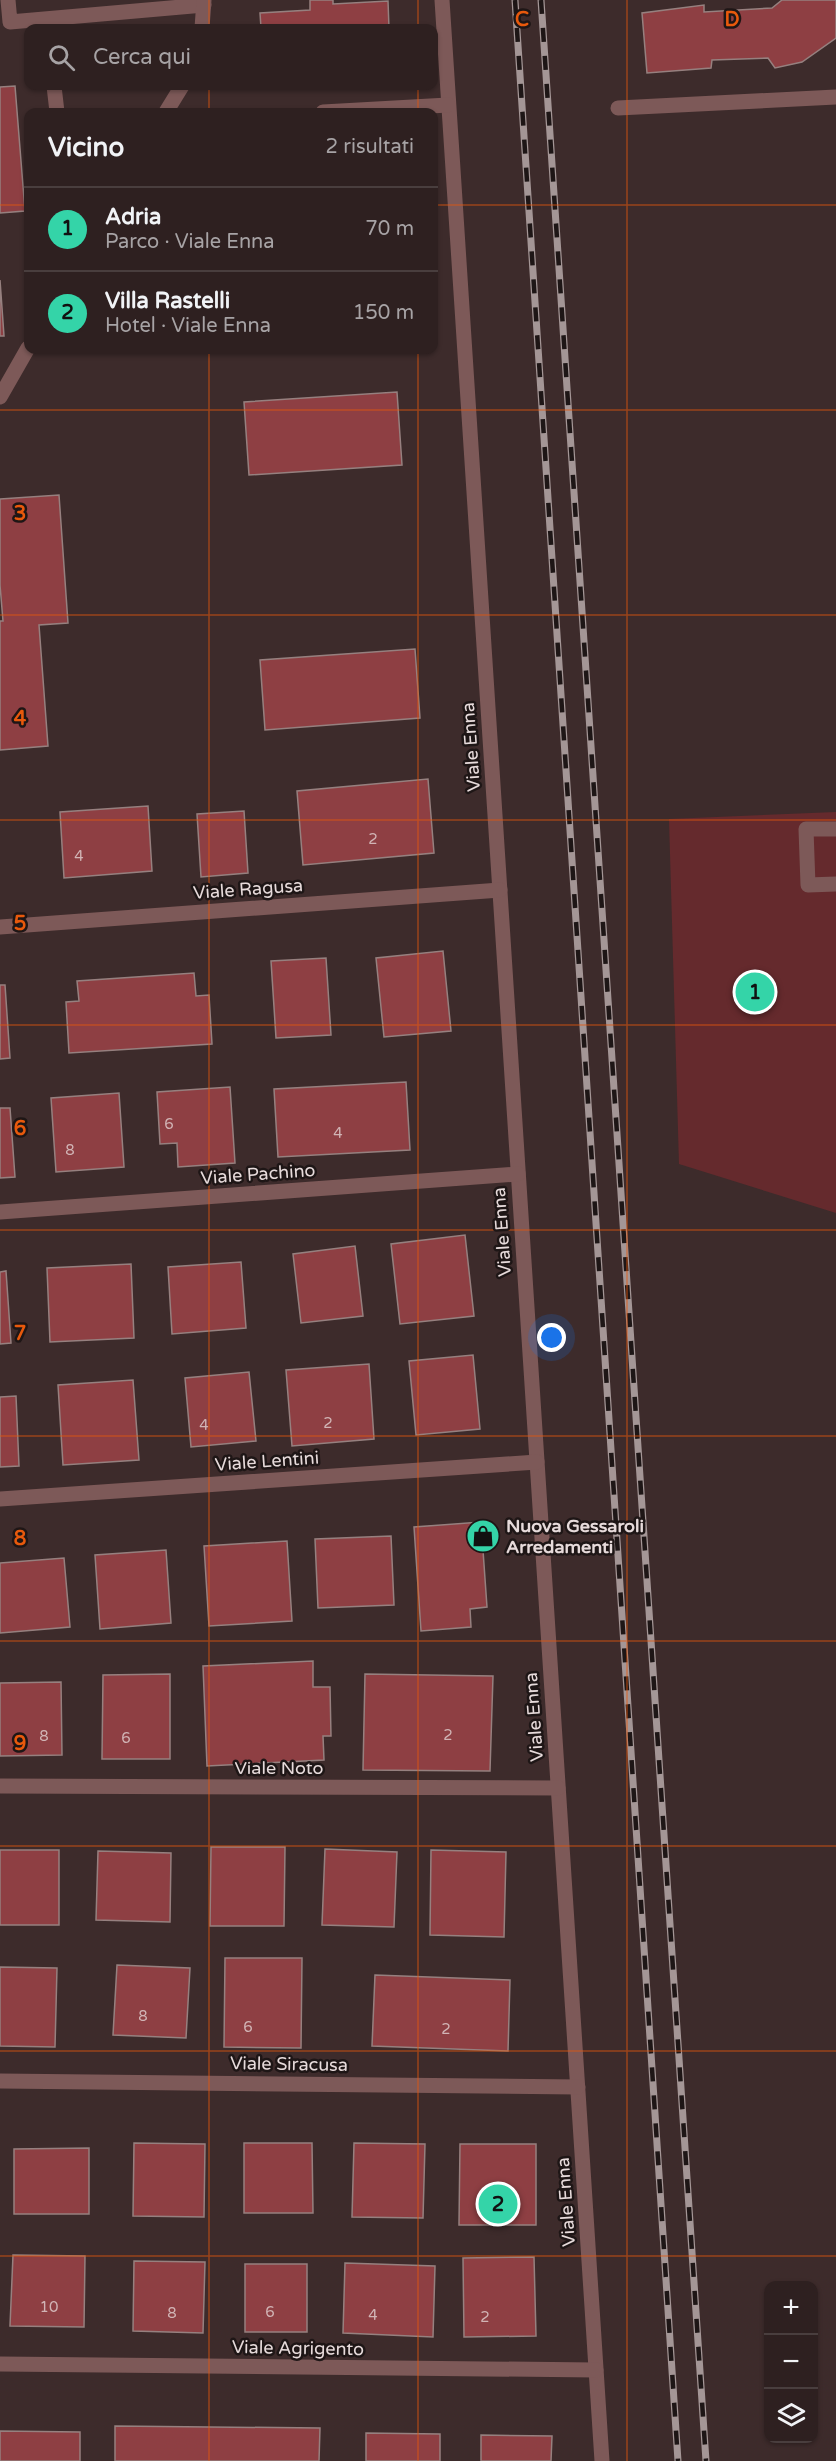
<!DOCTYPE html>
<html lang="it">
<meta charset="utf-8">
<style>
body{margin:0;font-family:"Varela Round",sans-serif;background:#3a2d2d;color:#f1f3f6}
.controls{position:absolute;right:18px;bottom:18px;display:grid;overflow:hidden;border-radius:12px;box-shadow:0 2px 4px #0004}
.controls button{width:54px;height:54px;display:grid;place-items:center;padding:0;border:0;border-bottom:2px solid #493e3e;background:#2e2020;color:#f1f3f6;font:30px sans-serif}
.you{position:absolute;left:552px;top:1338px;width:21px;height:21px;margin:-15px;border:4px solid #fff;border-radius:50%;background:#1a73e8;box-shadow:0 0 0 9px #1a73e833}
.badge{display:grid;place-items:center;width:39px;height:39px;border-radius:50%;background:#34d4a8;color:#111;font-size:20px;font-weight:700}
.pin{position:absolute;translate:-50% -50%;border:3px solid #fff;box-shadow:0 2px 6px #0006}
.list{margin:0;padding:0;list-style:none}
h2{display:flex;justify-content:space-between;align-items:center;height:78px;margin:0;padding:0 24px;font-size:26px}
h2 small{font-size:20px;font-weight:400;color:#a7a3a5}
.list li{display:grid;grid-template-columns:39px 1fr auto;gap:18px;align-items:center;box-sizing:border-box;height:84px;padding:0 24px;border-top:2px solid #493e3e}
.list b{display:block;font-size:22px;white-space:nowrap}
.list p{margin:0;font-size:20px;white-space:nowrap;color:#a7a3a5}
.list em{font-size:20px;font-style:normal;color:#a7a3a5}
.icon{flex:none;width:33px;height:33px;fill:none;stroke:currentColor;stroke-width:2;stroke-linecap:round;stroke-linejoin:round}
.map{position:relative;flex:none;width:836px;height:2461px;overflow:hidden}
.search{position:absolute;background:#2e2020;box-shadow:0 2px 4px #0004;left:24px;top:24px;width:414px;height:66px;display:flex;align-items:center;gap:15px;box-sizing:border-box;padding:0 21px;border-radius:12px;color:#a7a3a5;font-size:22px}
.panel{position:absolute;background:#2e2020;box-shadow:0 2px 4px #0004;left:24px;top:108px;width:414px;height:246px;border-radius:12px}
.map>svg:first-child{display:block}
.green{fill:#652a2d}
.building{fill:#8e3f43;stroke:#96807f;stroke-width:1.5}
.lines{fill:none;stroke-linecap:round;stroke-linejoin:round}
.minor{stroke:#7d5958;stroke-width:15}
.rail-casing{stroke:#a49696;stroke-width:7}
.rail{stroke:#1e1616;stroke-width:4.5;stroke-dasharray:14;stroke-linecap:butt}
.grid{fill:none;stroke:#e8590c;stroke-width:1.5;stroke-opacity:0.55}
.labels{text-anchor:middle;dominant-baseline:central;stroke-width:5;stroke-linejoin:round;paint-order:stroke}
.number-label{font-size:15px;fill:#d1b4b5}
.street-label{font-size:18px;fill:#e7dbdb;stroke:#1e1616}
.poi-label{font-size:18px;font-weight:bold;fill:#e7dbdb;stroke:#1e1616;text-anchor:start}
.grid-label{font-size:20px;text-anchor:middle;font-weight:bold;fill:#e8590c;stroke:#1e1616;stroke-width:5;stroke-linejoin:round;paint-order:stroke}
</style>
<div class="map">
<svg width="836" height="2461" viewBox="0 0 836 2461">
<rect width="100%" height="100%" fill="#3d2b2b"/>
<polygon class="green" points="836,812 836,1213 679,1164 669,819"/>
<g class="building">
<polygon points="310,0 333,0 333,4 388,1 389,28 261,28 260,13 310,10"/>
<polygon points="782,0 836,0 836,38 802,62 775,68 768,58 712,60 711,68 647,73 642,13 704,5 704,12 772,8"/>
<polygon points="15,86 25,211 0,213 0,87"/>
<polygon points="0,280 4,336 0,336"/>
<polygon points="397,392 402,465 249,475 244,402"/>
<polygon points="59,495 68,623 39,625 48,746 0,750 0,621 3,621 0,585 0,499"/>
<polygon points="415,649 420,718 265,730 260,660"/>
<polygon points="428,779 434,853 303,865 297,791"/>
<polygon points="148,806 152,871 64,878 60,812"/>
<polygon points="244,811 248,873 201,877 197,814"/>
<polygon points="443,951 451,1031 384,1037 376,958"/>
<polygon points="326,958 331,1035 276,1038 271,961"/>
<polygon points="194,973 196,996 209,995 212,1044 69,1053 66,1002 79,1001 77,981"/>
<polygon points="0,985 5,985 10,1058 0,1059"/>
<polygon points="406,1082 410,1150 278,1157 274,1089"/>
<polygon points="230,1087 235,1163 178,1167 177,1143 160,1144 157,1092"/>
<polygon points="119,1093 124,1167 56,1172 51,1098"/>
<polygon points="0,1108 10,1108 15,1177 0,1178"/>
<polygon points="465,1235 474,1316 400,1324 391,1244"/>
<polygon points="355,1246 363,1316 301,1323 293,1254"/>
<polygon points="241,1262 246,1328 172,1334 168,1267"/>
<polygon points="131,1264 134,1338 50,1342 47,1268"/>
<polygon points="6,1271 11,1343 0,1344 0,1272"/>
<polygon points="473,1355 480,1429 416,1435 409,1361"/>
<polygon points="369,1364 374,1439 292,1446 286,1370"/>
<polygon points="249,1372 256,1441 191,1447 185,1378"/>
<polygon points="133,1380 139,1460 63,1465 58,1385"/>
<polygon points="16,1396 19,1466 0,1467 0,1397"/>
<polygon points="481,1522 487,1607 470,1609 471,1627 421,1631 414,1527"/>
<polygon points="391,1536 394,1605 318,1608 315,1539"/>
<polygon points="287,1541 292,1621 209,1626 204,1546"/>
<polygon points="166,1550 171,1623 100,1629 95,1555"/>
<polygon points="64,1558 70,1627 0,1633 0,1563"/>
<polygon points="313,1661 313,1687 330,1687 331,1736 323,1736 324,1760 207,1766 203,1666"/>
<polygon points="170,1674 170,1759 102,1759 103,1675"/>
<polygon points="365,1674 493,1676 490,1771 363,1770"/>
<polygon points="61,1682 62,1755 0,1756 0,1683"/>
<polygon points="211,1847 285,1847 284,1926 210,1926"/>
<polygon points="325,1849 397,1852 394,1927 322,1925"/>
<rect x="0" y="1850" width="59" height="75"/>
<polygon points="431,1850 506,1852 504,1937 430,1935"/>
<polygon points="98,1851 171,1853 170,1922 96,1920"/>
<polygon points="225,1958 302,1958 301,2048 224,2047"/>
<polygon points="117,1965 190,1968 186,2038 113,2035"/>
<polygon points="0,1967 57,1968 55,2047 0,2046"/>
<polygon points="375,1975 510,1980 508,2051 372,2046"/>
<polygon points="134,2143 205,2144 204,2217 133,2216"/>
<polygon points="244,2143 312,2143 313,2213 244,2213"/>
<polygon points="354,2143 425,2144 423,2218 352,2217"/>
<polygon points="460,2144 536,2144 536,2225 459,2225"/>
<polygon points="89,2148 89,2214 14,2214 14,2149"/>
<polygon points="13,2255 85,2256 84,2327 10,2326"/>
<polygon points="534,2257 536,2336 464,2337 463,2258"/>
<polygon points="134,2261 205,2262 203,2333 133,2331"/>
<polygon points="345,2263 435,2266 433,2337 343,2333"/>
<rect x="245" y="2264" width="62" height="68"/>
<polygon points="115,2426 320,2428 319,2461 115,2461"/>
<polygon points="0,2431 80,2432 80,2461 0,2461"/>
<polygon points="366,2433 440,2434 440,2461 366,2461"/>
<polygon points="481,2435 552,2436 551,2461 481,2461"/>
</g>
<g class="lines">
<g class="minor">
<polyline points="8,0 10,22 204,5"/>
<polyline points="442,0 602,2461"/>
<polyline points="202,28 204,0"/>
<polyline points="54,86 57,112"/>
<polyline points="618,108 836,97"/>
<polyline points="166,112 182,86"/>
<polyline points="323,112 448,105"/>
<polyline points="0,397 28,348"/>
<polyline points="836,829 806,829 808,885 836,884"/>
<polyline points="0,927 500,890"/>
<polyline points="0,1212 518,1174"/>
<polyline points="0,1499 537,1462"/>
<polyline points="0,1786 558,1788"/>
<polyline points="0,2081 578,2087"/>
<polyline points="0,2364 596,2370"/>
</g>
<g class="rail-casing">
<g id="rail">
<polyline points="515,0 678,2461"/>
<polyline points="541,0 706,2461"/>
</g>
</g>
<use href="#rail" class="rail"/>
</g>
<path class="grid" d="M209,0V28M418,0V28M627,0V2461M209,86V112M418,86V112M0,205H28M434,205H836M209,350V2461M418,350V2461M0,410H836M0,615H836M0,820H836M0,1025H836M0,1230H836M0,1436H836M0,1641H836M0,1846H836M0,2051H836M0,2256H836"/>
<defs>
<g id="shop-disc" transform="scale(1.725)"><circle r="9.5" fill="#34d4a8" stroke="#1e1616"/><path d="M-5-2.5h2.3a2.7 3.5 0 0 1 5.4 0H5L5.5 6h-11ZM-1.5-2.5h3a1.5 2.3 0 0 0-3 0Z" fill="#111"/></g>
</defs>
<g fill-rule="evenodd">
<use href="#shop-disc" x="483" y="1536"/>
</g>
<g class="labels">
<g class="number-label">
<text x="373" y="839">2</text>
<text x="79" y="856">4</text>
<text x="169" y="1124">6</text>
<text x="338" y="1133">4</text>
<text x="70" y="1150">8</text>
<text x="328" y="1423">2</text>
<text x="204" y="1425">4</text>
<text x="448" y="1735">2</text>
<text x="44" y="1736">8</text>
<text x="126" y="1738">6</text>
<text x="143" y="2016">8</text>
<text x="248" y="2027">6</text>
<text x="446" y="2029">2</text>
<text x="49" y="2307">10</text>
<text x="270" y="2312">6</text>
<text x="172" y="2313">8</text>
<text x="373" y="2315">4</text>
<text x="485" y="2317">2</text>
</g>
<g class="street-label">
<text transform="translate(471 747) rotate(-94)">Viale Enna</text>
<text transform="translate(248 889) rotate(-4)">Viale Ragusa</text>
<text transform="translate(258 1174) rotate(-4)">Viale Pachino</text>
<text transform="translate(502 1232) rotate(-94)">Viale Enna</text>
<text transform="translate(267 1461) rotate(-4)">Viale Lentini</text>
<text transform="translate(534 1717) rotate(-94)">Viale Enna</text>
<text x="279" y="1768">Viale Noto</text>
<text transform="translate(289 2064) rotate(1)">Viale Siracusa</text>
<text transform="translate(566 2202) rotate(-94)">Viale Enna</text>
<text transform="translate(298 2348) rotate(1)">Viale Agrigento</text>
</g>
<g class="poi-label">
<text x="506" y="1526">Nuova Gessaroli<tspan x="506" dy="21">Arredamenti</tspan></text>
</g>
</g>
<g class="grid-label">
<text x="522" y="26">C</text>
<text x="732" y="26">D</text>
<text x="20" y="520">3</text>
<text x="20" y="725">4</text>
<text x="20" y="930">5</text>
<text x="20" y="1135">6</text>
<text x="20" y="1340">7</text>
<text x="20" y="1545">8</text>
<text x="20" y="1750">9</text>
</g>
</svg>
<div class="controls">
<button>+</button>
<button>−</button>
<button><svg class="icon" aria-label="layers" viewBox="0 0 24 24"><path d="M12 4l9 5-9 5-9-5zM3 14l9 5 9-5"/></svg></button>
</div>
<div class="you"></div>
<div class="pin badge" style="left:755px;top:992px">1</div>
<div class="pin badge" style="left:498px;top:2204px">2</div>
<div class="search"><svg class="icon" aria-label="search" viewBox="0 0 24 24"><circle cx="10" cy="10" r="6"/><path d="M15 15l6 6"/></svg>Cerca qui</div>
<section class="panel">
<h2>Vicino<small>2 risultati</small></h2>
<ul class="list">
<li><span class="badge">1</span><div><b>Adria</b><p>Parco · Viale Enna</p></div><em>70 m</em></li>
<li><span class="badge">2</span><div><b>Villa Rastelli</b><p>Hotel · Viale Enna</p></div><em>150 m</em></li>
</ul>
</section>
</div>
